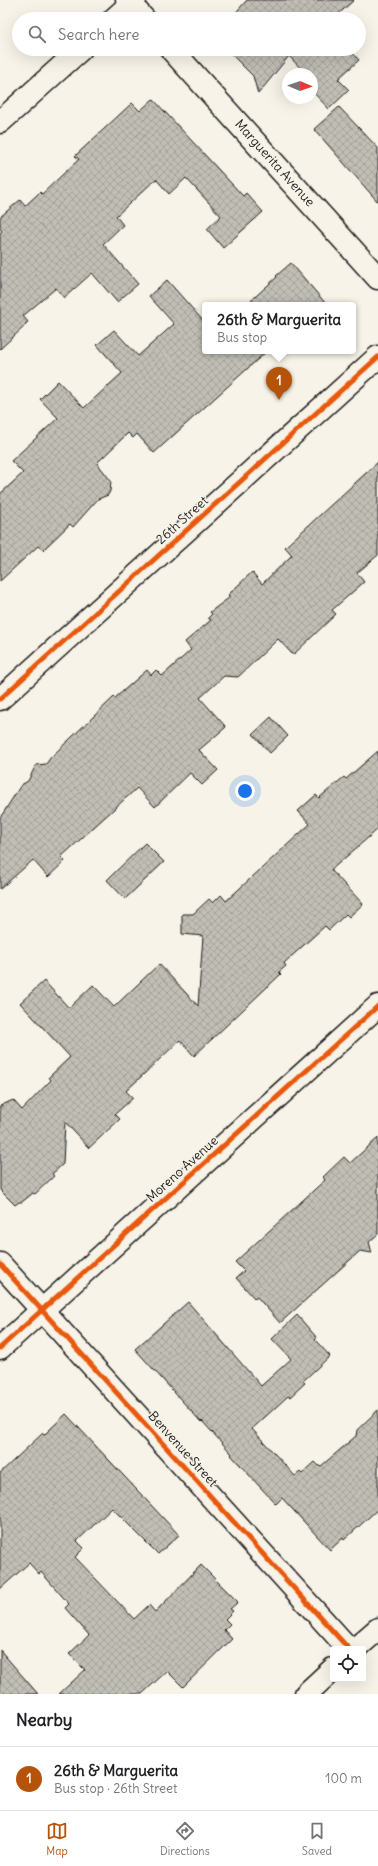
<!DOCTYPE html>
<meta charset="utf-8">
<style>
body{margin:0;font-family:Delius,sans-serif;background:#f2f2f2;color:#202124}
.controls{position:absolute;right:12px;bottom:12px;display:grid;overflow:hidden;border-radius:4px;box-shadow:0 4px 16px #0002}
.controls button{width:36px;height:36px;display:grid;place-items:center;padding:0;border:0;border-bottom:1px solid #e0e0e0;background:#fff;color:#202124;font:20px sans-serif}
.compass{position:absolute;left:282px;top:68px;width:36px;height:36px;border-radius:50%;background:#fff;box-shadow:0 4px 16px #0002;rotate:92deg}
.you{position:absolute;left:245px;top:791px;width:14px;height:14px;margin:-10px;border:3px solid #fff;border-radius:50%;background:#1a73e8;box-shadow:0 0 0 6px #1a73e833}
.badge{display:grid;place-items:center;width:26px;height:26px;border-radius:50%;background:#b45309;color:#fff;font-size:13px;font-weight:700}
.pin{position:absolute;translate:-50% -33px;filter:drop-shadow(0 1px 2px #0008)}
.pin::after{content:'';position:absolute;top:21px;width:14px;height:12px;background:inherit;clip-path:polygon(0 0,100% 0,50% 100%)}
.popup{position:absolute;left:202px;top:302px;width:154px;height:52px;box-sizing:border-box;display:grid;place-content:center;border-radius:4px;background:#fff;filter:drop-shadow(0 1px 3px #0005);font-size:13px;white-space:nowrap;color:#757577}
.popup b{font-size:15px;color:#202124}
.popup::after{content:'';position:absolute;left:50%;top:100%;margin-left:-8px;border:8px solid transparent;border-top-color:#fff}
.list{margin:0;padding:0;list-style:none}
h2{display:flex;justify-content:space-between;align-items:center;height:52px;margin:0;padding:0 16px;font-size:17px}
h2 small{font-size:13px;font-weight:400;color:#757577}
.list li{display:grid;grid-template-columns:26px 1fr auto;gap:12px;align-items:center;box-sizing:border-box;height:64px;padding:0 16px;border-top:1px solid #e0e0e0}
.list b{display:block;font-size:15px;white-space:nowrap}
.list p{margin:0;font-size:13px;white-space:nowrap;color:#757577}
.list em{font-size:13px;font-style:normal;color:#757577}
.icon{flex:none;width:22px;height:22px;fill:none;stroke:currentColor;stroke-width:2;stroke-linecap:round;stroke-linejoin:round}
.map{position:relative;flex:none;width:378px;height:1694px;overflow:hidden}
.search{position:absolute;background:#fff;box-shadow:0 4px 16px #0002;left:12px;right:12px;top:12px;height:44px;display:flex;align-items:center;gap:10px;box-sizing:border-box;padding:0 14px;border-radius:22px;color:#757577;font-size:15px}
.sheet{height:116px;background:#fff}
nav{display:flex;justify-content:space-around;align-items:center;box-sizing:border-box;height:56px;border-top:1px solid #e0e0e0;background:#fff;font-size:11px;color:#757577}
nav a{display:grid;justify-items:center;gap:2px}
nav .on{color:#b45309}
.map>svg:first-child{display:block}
.building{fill:url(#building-cross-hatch);stroke:#1c1c1c}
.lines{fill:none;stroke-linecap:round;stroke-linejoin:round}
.street-casing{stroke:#1c1c1c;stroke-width:25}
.secondary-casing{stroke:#1c1c1c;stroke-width:25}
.street{stroke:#f7f3e8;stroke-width:22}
.secondary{stroke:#f7f3e8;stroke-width:22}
.cycleway-casing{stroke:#f7f3e8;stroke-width:8}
.cycleway{stroke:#e8590c;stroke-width:5}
.labels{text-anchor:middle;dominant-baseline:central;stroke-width:3;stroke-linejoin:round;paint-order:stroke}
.street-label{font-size:13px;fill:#1c1c1c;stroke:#f7f3e8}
</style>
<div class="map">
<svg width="378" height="1694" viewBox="0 0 378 1694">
<defs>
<pattern id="building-cross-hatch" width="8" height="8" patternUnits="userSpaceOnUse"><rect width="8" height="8" fill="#c0beb5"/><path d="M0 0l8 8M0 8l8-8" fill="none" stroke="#a4a39b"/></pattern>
</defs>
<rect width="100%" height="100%" fill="#f7f3e8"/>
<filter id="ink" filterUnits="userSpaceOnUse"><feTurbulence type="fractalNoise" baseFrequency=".025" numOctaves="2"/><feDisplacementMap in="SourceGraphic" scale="8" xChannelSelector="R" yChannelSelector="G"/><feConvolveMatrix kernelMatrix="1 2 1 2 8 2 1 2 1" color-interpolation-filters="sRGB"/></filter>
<g filter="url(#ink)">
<g class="building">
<polygon points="247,0 354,0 333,19 230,19"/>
<polygon points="226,49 349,49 359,60 338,79 349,90 329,109 312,91 312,74 306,74 289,56 258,94 253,76"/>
<polygon points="153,99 243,196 246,193 263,212 223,248 207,229 221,216 186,178 169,194 156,179 116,216 123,225 103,244 138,284 117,302 92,273 64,298 56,288 23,316 28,322 25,324 26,325 0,349 0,233 2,231 0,229 0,217 20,200 25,206 40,192 42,194 79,159 75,156 132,103 140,111"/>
<polygon points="339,107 378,148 378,202 314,129"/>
<polygon points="291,263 327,305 246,305 277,277 276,276"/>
<polygon points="167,280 205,323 205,351 267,351 154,453 137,434 133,438 128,433 97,463 111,481 110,491 108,495 98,499 73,527 70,524 43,550 38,546 0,581 0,494 23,473 11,461 58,418 40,399 58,381 84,408 122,373 97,345 114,330 138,356 174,324 149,296"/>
<polygon points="378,462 378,555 357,573 364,582 332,610 336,614 293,655 278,639 238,677 224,676 200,698 226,727 199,750 218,770 202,785 190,773 155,807 137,788 61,857 65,861 48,877 33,860 0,889 0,818 21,785 28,781 36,765 46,764 51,757 114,697 115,698 147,670 151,675 156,670 162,676 191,650 185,642 211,620 208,618 212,614 210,612 230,597 228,595 252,572 262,584 292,555 285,547"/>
<polygon points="271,717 288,736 270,753 253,734"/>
<polygon points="378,751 378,829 331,870 363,904 349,917 346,914 329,930 325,926 284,963 286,966 279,972 281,974 194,1056 180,1040 126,1091 133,1098 115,1114 120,1119 89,1148 65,1122 63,1164 52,1174 54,1176 35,1194 33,1193 22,1202 19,1202 15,1205 0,1190 0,1106 13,1100 22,1110 51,1080 49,1077 70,1057 20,1003 44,981 69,1008 93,985 114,1007 159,964 198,1006 203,936 182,934 182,914 193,914 209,899 213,903 221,895 226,901 310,824 298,811 316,795 319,798 344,777 346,779"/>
<polygon points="145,843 164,862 125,899 107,880"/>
<polygon points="378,1138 378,1234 369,1242 372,1253 360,1251 280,1323 257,1297 255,1299 236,1278 244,1271 235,1262 325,1180 323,1177 344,1157 350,1163"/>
<polygon points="188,1302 261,1386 291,1359 272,1339 297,1315 317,1338 315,1340 330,1356 303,1381 305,1383 290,1397 288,1396 252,1429 295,1476 300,1472 302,1474 315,1462 320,1467 356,1436 357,1430 378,1410 378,1509 344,1540 343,1538 330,1550 282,1498 276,1504 260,1487 231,1455 232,1454 202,1421 201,1422 135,1349"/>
<polygon points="66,1414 179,1535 158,1554 112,1508 77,1541 84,1548 75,1557 134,1619 149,1605 155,1612 201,1565 238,1602 230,1609 233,1611 225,1619 230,1624 224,1630 232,1639 183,1687 167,1671 142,1694 59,1694 85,1670 69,1654 89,1635 65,1608 69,1604 41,1572 39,1574 29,1563 0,1589 0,1473 43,1433 44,1435"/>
<polygon points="0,1650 38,1694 0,1694"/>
</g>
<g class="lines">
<g class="street-casing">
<g id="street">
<polyline points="127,0 144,19"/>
<polyline points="114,19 135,0"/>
<polyline points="171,49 378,278"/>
<polyline points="0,122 81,49"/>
<polyline points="0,1264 349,1649"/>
<polyline points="0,1348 378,1006"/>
<polyline points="355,1649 378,1629"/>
<polyline points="306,1694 333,1669"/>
</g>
</g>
<g class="secondary-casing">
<polyline id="secondary" points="0,699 378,357"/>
</g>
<use href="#street" class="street"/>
<use href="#secondary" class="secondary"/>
<g class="cycleway-casing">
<g id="cycleway">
<polyline points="0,699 378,357"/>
<polyline points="0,1264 349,1649"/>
<polyline points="0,1348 378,1006"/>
</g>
</g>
<use href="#cycleway" class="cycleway"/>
</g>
</g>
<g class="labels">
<g class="street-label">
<text transform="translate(275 163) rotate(48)">Marguerita Avenue</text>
<text transform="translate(182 520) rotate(-42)">26th Street</text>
<text transform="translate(182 1169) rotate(-42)">Moreno Avenue</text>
<text transform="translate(183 1449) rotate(48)">Benvenue Street</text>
</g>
</g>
</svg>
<div class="controls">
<button><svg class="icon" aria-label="locate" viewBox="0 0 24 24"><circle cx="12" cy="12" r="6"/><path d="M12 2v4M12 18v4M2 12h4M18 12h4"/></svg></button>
</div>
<svg class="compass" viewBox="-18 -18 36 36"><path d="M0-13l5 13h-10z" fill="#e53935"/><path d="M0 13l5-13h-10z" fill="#757577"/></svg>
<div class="you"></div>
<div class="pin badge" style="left:279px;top:400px">1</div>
<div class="popup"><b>26th &amp; Marguerita</b>Bus stop</div>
<div class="search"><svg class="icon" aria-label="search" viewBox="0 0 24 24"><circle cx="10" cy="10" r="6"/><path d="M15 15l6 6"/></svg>Search here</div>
</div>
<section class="sheet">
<h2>Nearby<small></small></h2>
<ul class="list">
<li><span class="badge">1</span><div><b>26th &amp; Marguerita</b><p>Bus stop · 26th Street</p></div><em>100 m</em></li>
</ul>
</section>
<nav>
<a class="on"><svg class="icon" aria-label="map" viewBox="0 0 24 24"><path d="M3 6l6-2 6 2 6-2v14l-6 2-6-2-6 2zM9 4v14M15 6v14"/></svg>Map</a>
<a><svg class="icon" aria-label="directions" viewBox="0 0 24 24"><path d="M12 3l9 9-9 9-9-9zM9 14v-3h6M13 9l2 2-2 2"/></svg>Directions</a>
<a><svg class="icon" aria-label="saved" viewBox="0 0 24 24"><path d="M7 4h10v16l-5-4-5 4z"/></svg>Saved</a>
</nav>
